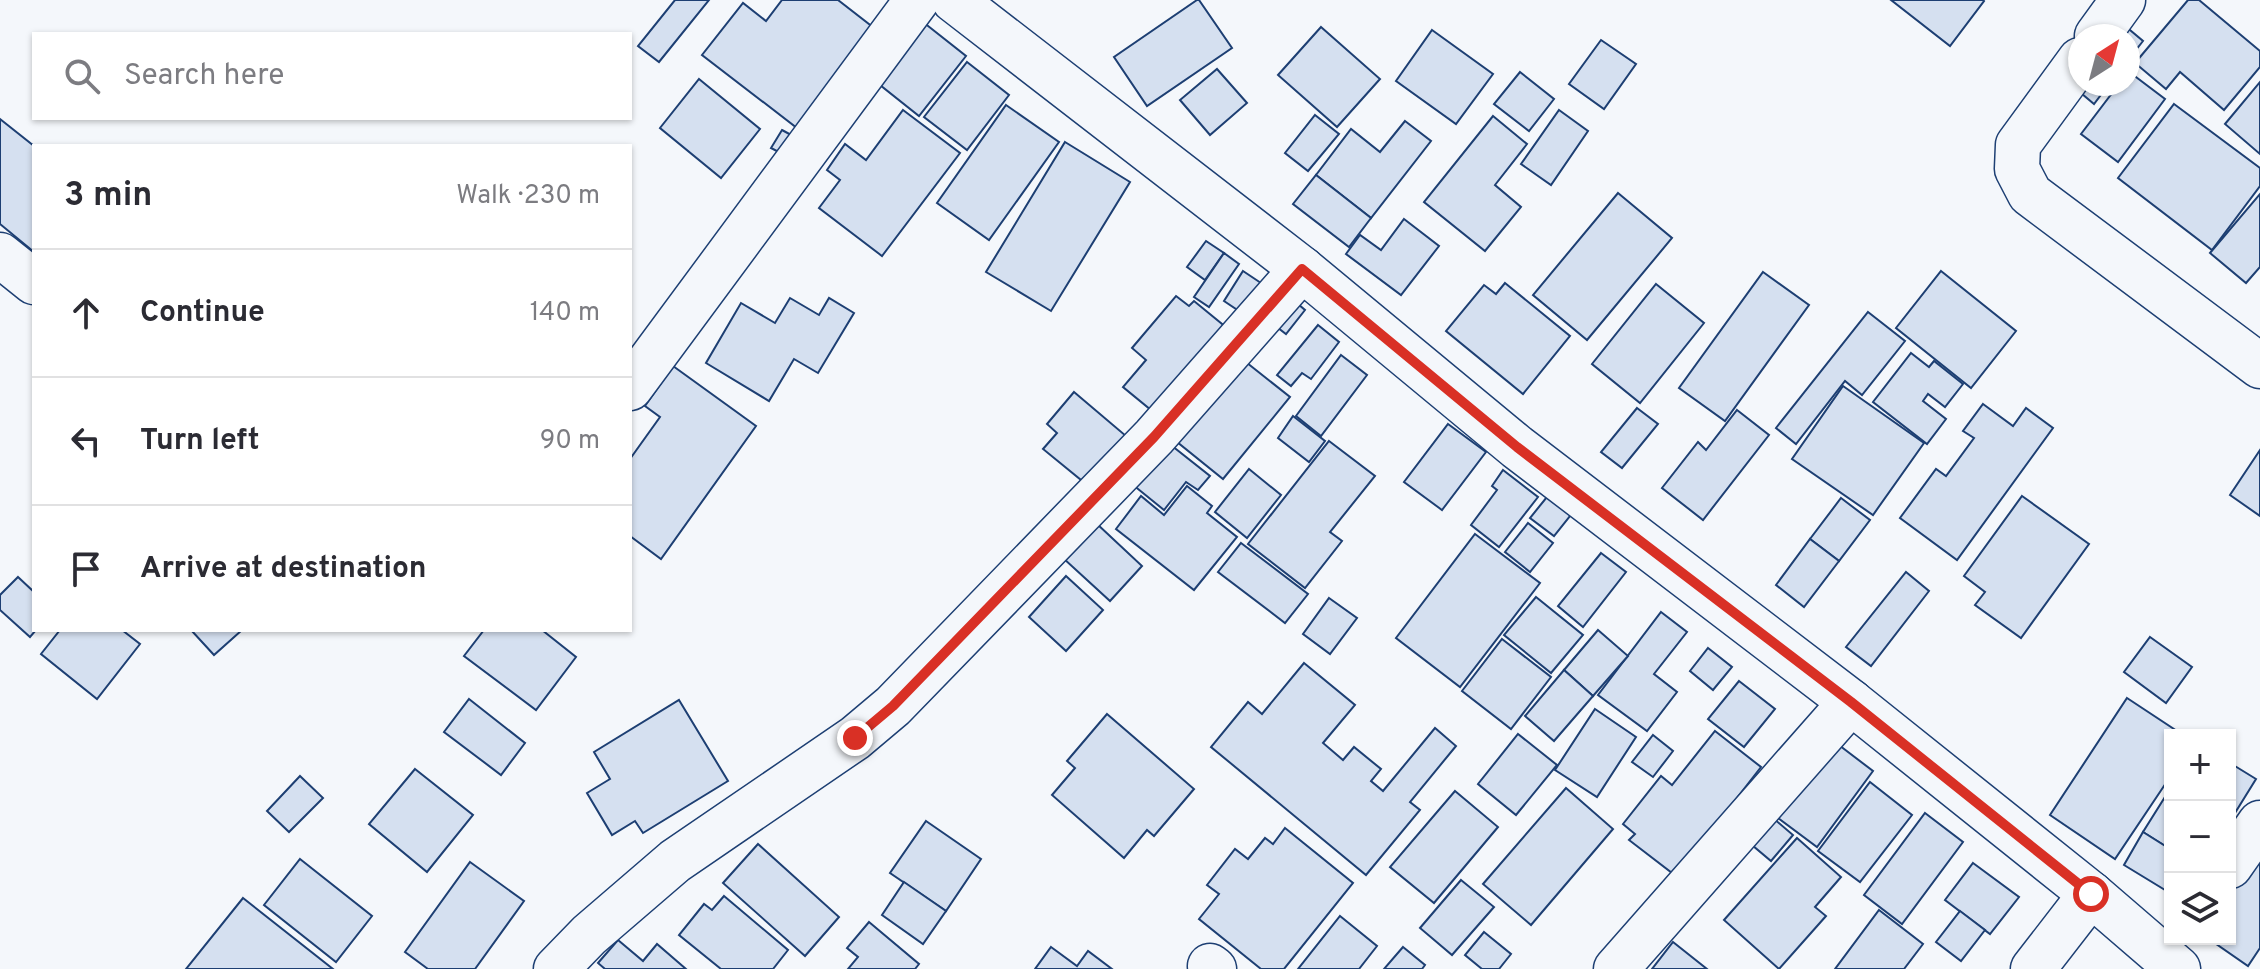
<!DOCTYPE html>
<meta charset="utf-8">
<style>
body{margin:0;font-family:Overpass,sans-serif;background:#f2f2f3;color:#2b2b33}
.controls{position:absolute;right:24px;bottom:24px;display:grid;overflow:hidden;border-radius:0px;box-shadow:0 2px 6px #0004}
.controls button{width:72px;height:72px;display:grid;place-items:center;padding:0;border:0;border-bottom:2px solid #e1e1e2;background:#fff;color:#2b2b33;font:40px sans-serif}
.compass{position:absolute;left:2068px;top:24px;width:72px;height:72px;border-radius:50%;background:#fff;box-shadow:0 2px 6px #0004;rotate:36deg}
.stop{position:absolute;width:24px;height:24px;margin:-18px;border:6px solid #d93025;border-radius:50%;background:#fff}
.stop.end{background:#d93025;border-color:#fff;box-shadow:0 2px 8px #0008}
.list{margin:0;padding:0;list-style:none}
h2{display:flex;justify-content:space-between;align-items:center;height:104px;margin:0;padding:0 32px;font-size:34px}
h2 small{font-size:26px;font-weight:400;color:#7c7c81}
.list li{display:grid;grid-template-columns:52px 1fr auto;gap:24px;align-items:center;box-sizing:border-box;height:128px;padding:0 32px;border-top:2px solid #e1e1e2}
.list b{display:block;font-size:30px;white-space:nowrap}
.list em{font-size:26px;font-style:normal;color:#7c7c81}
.icon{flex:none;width:44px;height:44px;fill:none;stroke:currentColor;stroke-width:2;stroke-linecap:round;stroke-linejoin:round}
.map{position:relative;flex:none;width:2260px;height:969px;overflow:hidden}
.search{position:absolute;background:#fff;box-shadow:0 2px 6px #0004;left:32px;top:32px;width:600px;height:88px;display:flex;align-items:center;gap:20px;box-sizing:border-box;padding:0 28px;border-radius:0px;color:#7c7c81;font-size:30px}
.panel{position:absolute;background:#fff;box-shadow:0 2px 6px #0004;left:32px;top:144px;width:600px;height:488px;border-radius:0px}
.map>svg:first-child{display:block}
.building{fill:#d5e0f0;stroke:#1d3f73;stroke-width:2}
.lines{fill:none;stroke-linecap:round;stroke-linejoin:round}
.minor-casing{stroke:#1d3f73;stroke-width:47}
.minor{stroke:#f4f7fb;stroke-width:44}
.route{stroke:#d93025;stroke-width:10}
</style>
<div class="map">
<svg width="2260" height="969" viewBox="0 0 2260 969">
<rect width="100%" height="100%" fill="#f4f7fb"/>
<g class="building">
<polygon points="675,0 709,0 659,62 638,46"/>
<polygon points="782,0 838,0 874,28 797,128 702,55 743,3 766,21"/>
<polygon points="1197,0 1199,0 1232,48 1147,106 1114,57"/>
<polygon points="1891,0 1983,0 1984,1 1950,46"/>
<polygon points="2188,0 2199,0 2260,51 2260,67 2224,110 2180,72 2166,89 2135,63"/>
<polygon points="923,22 966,56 919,116 875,81"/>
<polygon points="2124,25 2143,41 2128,60 2128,36 2115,36"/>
<polygon points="1321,27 1380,79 1337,127 1278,75"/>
<polygon points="1432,30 1493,74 1456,124 1396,81"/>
<polygon points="1601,40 1636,64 1604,109 1569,84"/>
<polygon points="967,62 1009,95 967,150 924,117"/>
<polygon points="1217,69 1247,103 1210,135 1180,100"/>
<polygon points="2128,71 2165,99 2118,162 2081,134 2119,84 2128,84"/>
<polygon points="1520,72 1554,99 1529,131 1494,104"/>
<polygon points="699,79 760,129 721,178 660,128"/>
<polygon points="2260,82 2260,154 2225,124"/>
<polygon points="2080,84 2109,84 2094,104 2075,88"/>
<polygon points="2174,104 2260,168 2260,186 2212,250 2118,178"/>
<polygon points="1006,105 1059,142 989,240 937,203"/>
<polygon points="903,110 960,153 882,256 819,208 840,180 827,170 845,144 866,160"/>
<polygon points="1559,110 1588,131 1551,185 1521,164"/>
<polygon points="1315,115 1339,134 1308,171 1285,153"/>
<polygon points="1493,116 1527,144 1495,185 1521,207 1485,251 1424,202"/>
<polygon points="0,119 34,146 34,252 0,224"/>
<polygon points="1405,121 1431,141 1371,218 1316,175 1351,129 1380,152"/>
<polygon points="782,130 804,142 794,160 771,148"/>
<polygon points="1065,142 1130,182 1051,311 986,272"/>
<polygon points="1316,175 1371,218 1349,247 1293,204"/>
<polygon points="1618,193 1672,238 1587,340 1533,295"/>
<polygon points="2260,194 2260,267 2246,283 2210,253"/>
<polygon points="1404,219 1439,246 1401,295 1346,254 1360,235 1381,250"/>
<polygon points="1206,241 1224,253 1205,280 1187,267"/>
<polygon points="1224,253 1239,264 1209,307 1194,297"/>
<polygon points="1243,271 1273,291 1254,321 1224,301"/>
<polygon points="1941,271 2016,331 1971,388 1896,328"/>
<polygon points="1763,272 1809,305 1725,421 1679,388"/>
<polygon points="1505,283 1570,336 1523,394 1446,331 1484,285 1496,294"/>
<polygon points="1656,284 1704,323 1640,403 1592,364"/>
<polygon points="1285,293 1305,310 1286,334 1265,318"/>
<polygon points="1176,296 1189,306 1194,301 1233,333 1162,419 1123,387 1146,360 1132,348"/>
<polygon points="790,298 819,315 829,298 854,313 818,373 794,359 769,401 706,363 741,303 775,323"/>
<polygon points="1868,312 1905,341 1862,395 1845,381 1796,444 1776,428"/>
<polygon points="1318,325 1339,342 1311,379 1302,373 1291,386 1277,375"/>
<polygon points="1232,351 1290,397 1223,479 1166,433"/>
<polygon points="1911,353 1929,367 1934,361 1963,384 1945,407 1928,394 1923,401 1946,419 1927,444 1873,402"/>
<polygon points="1341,355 1367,375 1321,436 1296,416"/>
<polygon points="673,366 756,426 661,559 630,536 630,459 660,417 645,406"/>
<polygon points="1843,386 1924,443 1873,515 1792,459"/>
<polygon points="1074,392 1126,436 1086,484 1043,449 1057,433 1047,424"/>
<polygon points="1983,404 2013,426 2026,408 2053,428 1957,560 1900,518 1936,469 1946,476 1974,438 1963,431"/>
<polygon points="1637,408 1658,424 1622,468 1601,452"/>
<polygon points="1737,410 1769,435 1703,520 1662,488 1698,442 1706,450"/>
<polygon points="1293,416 1325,441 1309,462 1278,438"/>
<polygon points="1448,424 1486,452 1442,510 1404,482"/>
<polygon points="1162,438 1210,476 1198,490 1186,482 1164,510 1122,476"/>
<polygon points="1329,441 1375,476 1330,532 1342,541 1305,588 1248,544"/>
<polygon points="2260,450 2260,516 2230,495"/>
<polygon points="1249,469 1281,495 1247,538 1215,512"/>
<polygon points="1503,470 1538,497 1499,547 1471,525 1497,490 1492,486"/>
<polygon points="1187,486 1212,506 1207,513 1237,537 1194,590 1116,529 1141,496 1164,515"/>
<polygon points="1555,487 1578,506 1554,536 1530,518"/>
<polygon points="2022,496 2089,544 2021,638 1975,605 1985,592 1964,576"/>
<polygon points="1841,498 1870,520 1839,561 1810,539"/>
<polygon points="1096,523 1142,566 1110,601 1063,558"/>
<polygon points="1528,523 1553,543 1530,572 1505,552"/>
<polygon points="1475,534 1540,583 1460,687 1396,638"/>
<polygon points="1810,539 1839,561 1804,607 1776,585"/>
<polygon points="1241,543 1308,594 1285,623 1218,572"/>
<polygon points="1601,553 1626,572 1583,627 1558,606"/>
<polygon points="1906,572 1929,591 1871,666 1846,647"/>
<polygon points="1066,576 1103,610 1066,651 1029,617"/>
<polygon points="18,577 34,592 34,630 36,630 30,637 0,610 0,595"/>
<polygon points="1536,597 1583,635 1551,673 1504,635"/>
<polygon points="1329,598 1357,618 1330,654 1303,634"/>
<polygon points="1661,612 1687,632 1654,674 1677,692 1647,731 1598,695"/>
<polygon points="60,630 122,630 140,644 97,699 41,654"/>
<polygon points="191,630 242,630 214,655"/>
<polygon points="484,630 542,630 576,657 536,710 464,656"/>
<polygon points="1598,630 1628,656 1593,696 1564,670"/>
<polygon points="2150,637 2192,667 2166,703 2124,672"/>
<polygon points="1502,639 1551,677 1511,729 1462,691"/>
<polygon points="1708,648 1732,667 1713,690 1690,671"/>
<polygon points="1304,663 1355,705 1323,743 1343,760 1354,747 1381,769 1371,781 1383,791 1435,728 1456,746 1410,802 1420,810 1366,875 1211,747 1248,702 1262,714"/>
<polygon points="1564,670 1593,696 1554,741 1525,716"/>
<polygon points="1739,681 1775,709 1744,747 1708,719"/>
<polygon points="2127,698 2183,735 2170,735 2170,777 2115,859 2050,815"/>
<polygon points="469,699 525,743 501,775 444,732"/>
<polygon points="679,700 728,781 643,833 635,821 612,835 587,793 610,779 594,752"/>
<polygon points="1595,709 1636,737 1597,797 1555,770"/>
<polygon points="1107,714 1194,789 1154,836 1147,830 1124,858 1052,795 1075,768 1067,761"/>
<polygon points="1715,731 1761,767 1676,876 1629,840 1635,834 1623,824 1661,776 1672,785"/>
<polygon points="1518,734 1557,765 1516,815 1478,784"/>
<polygon points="1653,735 1673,751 1653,777 1632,762"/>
<polygon points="1831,739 1873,771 1817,847 1774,815"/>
<polygon points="2230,763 2256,779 2230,821"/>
<polygon points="415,769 473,815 427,872 369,824"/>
<polygon points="300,776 323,798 289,832 267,811"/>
<polygon points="1870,782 1912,815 1860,882 1818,851"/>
<polygon points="1566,788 1613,829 1531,925 1483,884"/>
<polygon points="2170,789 2170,849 2143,832"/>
<polygon points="1455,791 1498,827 1434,903 1390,867"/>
<polygon points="1925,813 1963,842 1902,924 1864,895"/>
<polygon points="1773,818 1793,835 1771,861 1752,845"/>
<polygon points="926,821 981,859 946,911 890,873"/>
<polygon points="1285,828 1353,883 1284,969 1261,969 1199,919 1219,894 1207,885 1235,849 1248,859 1265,838 1273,844"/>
<polygon points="2143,832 2170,849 2170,893 2124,865"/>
<polygon points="2260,836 2260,948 2248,966 2209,939 2230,939 2230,878"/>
<polygon points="1797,838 1841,877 1815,907 1826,916 1779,969 1724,920"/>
<polygon points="758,844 839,917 805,956 723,883"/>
<polygon points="300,859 372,916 336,962 264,905"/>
<polygon points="470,862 524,901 475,969 428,969 405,952"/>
<polygon points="1973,863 2019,897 1990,934 1945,900"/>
<polygon points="1461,880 1494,907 1452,955 1420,928"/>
<polygon points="904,882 946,911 923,944 882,915"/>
<polygon points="724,896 788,950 773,969 721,969 679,935 704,904 712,910"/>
<polygon points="243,898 333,969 186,969"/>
<polygon points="1879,910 1923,944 1904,969 1835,969"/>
<polygon points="1960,911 1985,930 1961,961 1936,942"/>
<polygon points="1340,916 1377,946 1359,969 1298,969"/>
<polygon points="869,922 919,964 915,969 848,969 858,957 847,948"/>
<polygon points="1484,932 1511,954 1499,969 1482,969 1465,955"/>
<polygon points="618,940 643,961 657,944 686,969 605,969 598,963"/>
<polygon points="1673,942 1707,969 1652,969"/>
<polygon points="1051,947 1077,966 1088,951 1112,969 1035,969"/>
<polygon points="1403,947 1425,965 1422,969 1384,969"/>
</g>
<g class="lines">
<g class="minor-casing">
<g id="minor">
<polyline points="954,0 1302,269 1517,447 1851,702 2091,894 2178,969"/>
<polyline points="2097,36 2123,0"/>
<polyline points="2080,60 2018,145 2017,169 2030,194 2260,366"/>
<polyline points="0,255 34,282"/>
<polyline points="630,388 917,0"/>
<polyline points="2230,866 2260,823"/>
<polyline points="1210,966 1214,969"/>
<polyline points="556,969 589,935 675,861 855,738 893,706 1154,437 1302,269"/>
<polyline points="1616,969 1851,702"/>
<polyline points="2033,969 2091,894"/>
</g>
</g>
<use href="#minor" class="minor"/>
</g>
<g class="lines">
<polyline class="route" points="855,738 893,706 1154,437 1302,269 1517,447 1851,702 2091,894"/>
</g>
</svg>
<div class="controls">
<button>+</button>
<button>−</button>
<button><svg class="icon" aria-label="layers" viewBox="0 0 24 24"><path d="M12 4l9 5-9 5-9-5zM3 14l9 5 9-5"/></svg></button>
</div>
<svg class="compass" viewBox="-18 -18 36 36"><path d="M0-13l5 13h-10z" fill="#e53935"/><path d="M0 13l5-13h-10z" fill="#7c7c81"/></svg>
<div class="stop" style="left:2091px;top:894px"></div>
<div class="stop end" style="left:855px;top:738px"></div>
<div class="search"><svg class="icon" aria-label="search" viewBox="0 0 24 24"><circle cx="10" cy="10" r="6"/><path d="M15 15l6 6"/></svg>Search here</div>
<section class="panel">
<h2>3 min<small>Walk · 230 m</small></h2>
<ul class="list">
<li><svg class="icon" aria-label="ahead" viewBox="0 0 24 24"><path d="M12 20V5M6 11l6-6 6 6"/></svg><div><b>Continue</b></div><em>140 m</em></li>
<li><svg class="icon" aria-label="left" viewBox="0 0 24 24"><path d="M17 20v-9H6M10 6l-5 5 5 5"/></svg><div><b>Turn left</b></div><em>90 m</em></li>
<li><svg class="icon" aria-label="arrive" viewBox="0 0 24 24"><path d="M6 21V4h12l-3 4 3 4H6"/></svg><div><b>Arrive at destination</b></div></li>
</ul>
</section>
</div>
